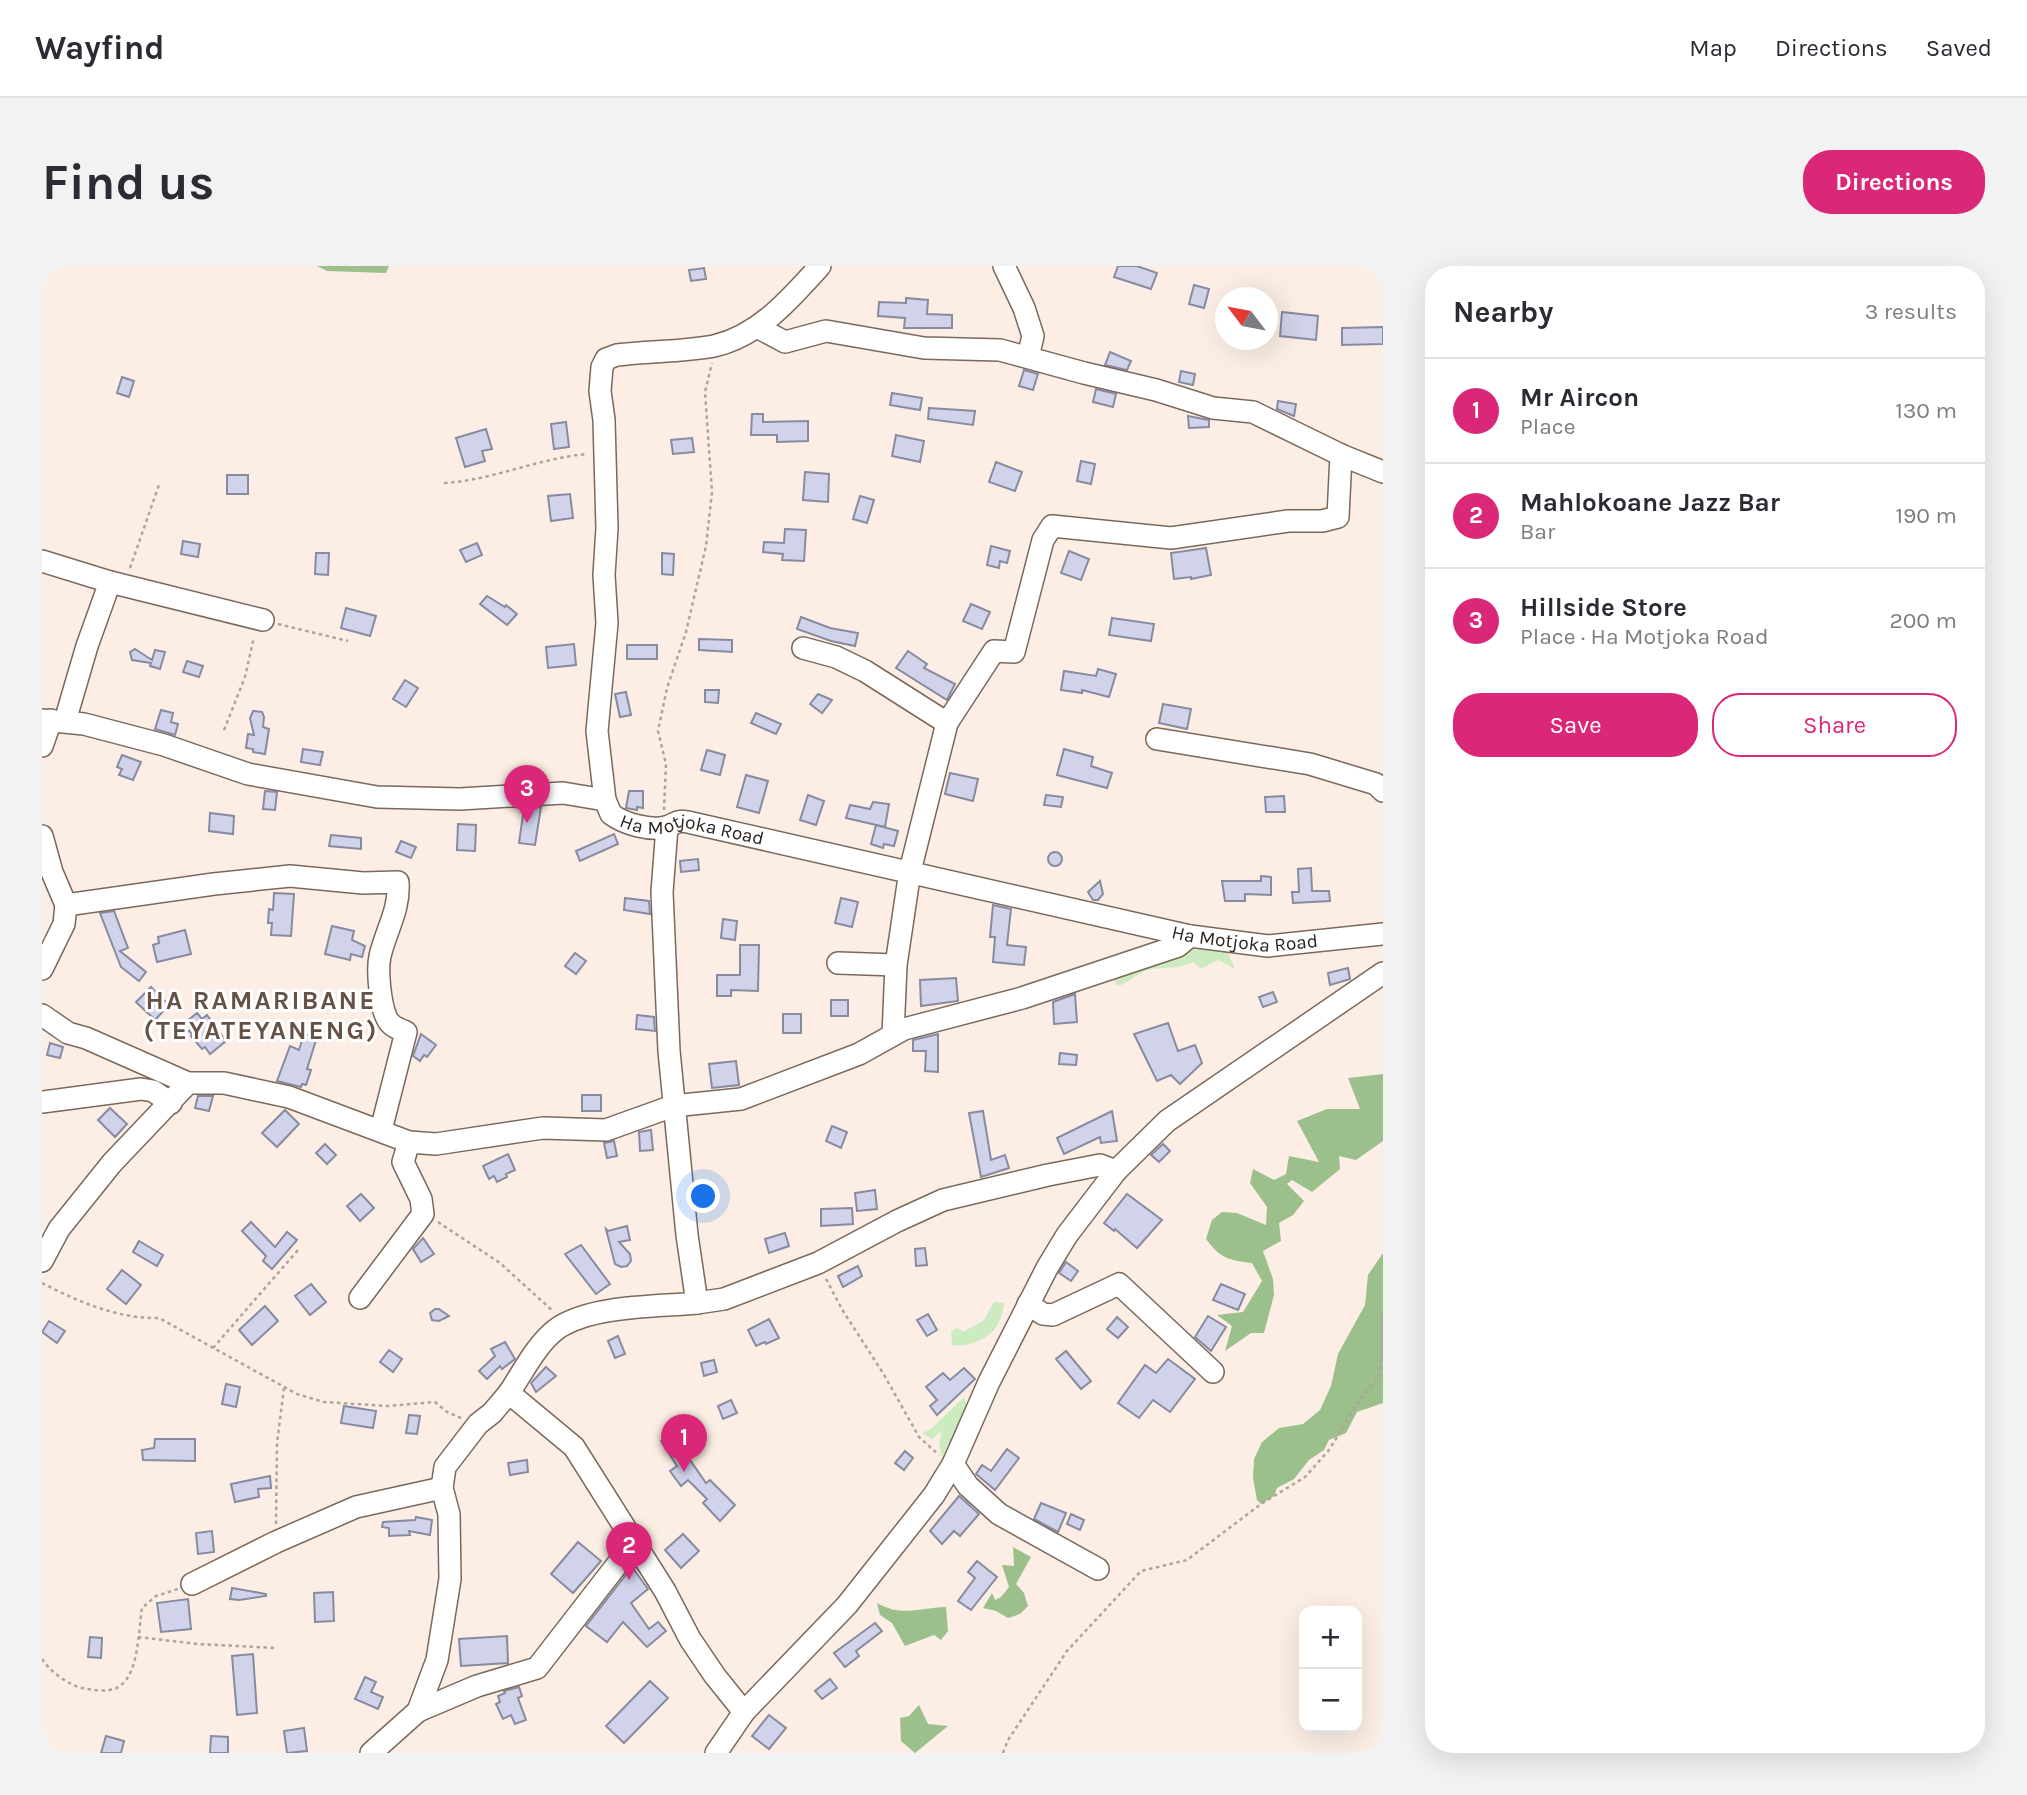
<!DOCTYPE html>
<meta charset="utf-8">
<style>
body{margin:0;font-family:Karla,sans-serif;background:#f2f2f3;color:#2b2b33}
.controls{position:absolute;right:21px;bottom:21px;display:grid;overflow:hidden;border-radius:14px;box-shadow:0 7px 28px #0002}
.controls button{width:63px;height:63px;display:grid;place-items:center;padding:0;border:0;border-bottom:2px solid #e1e1e2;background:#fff;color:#2b2b33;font:35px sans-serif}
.compass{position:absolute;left:1173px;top:21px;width:63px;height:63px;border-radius:50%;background:#fff;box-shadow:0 7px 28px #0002;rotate:302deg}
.you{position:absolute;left:662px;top:931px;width:24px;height:24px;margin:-18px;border:5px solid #fff;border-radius:50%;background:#1a73e8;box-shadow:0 0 0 10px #1a73e833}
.badge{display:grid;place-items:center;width:46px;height:46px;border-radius:50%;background:#db2777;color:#fff;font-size:23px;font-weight:700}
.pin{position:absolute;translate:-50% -58px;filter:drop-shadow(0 2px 4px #0008)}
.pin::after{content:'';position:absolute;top:37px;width:24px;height:21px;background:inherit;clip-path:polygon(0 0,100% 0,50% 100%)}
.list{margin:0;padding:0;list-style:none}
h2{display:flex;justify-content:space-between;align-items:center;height:91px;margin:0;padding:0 28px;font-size:30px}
h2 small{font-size:23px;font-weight:400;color:#7c7c81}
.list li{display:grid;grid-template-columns:46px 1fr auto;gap:21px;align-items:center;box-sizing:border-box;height:105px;padding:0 28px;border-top:2px solid #e1e1e2}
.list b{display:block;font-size:26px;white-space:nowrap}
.list p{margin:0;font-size:23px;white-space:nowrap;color:#7c7c81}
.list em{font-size:23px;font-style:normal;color:#7c7c81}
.actions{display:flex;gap:14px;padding:21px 28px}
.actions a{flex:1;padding:16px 0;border:2px solid #db2777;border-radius:28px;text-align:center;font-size:24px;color:#db2777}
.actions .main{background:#db2777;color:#fff}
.map{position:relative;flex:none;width:1341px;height:1487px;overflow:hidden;border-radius:28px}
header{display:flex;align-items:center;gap:42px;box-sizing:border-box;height:98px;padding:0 35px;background:#fff;border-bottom:2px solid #e1e1e2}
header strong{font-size:33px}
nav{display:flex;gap:38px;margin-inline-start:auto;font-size:24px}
.intro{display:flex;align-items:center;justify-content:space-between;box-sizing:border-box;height:168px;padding:0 42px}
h1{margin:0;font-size:49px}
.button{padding:18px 32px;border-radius:28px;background:#db2777;color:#fff;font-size:24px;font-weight:700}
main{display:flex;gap:42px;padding:0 42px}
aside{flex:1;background:#fff;border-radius:28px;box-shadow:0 7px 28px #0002}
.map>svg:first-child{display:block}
.green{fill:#ccebc0}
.forest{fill:#9bc08c}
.building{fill:#d0d3ea;stroke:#888aa0;stroke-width:2}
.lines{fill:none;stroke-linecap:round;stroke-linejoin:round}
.minor-casing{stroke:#7b685a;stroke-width:24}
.path{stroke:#afa49b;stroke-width:2.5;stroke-dasharray:3.5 3.5;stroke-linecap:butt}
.minor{stroke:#fff;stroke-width:21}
.labels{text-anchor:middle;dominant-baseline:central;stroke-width:6;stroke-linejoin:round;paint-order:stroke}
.street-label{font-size:19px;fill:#2b231d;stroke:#fff}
.district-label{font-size:26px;font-weight:bold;letter-spacing:2px;fill:#655245;stroke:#fff}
</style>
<header>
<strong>Wayfind</strong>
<nav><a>Map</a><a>Directions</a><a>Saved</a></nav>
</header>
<div class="intro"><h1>Find us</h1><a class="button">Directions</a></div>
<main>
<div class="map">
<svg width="1341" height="1487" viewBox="0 0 1341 1487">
<rect width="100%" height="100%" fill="#fceee4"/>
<g class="green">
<path d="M1153,683L1185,684L1193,703L1176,694L1159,703L1151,696C1137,704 1121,700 1106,704C1095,707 1087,717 1076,720L1070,712L1107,692Z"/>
<path d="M952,1036L962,1037C961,1046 958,1056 952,1064C944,1074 922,1082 910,1079L909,1065L915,1062L921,1066L941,1055Z"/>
<polygon points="922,1131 925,1141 900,1192 897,1177 900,1164 890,1173 880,1167 889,1163"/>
</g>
<g class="forest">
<polygon points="275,0 347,0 344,7 285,5"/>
<path d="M1341,808V875L1314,894L1297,890L1298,903L1270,926L1250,914L1245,918L1262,935L1251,949L1237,957L1239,975L1221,985L1231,1013L1232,1029L1222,1067H1209L1183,1085L1190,1060L1175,1049L1201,1046L1220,1015L1210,997C1186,994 1178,992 1164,973L1170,954L1180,946L1195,947L1224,959L1225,941L1208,917L1211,903L1232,914L1244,908L1247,890L1277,896L1255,855L1285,843H1318L1306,812Z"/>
<polygon points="1341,987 1341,1137 1315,1146 1304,1167 1287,1174 1282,1184 1267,1194 1252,1213 1235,1222 1232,1230 1219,1238 1215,1234 1211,1212 1212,1193 1220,1176 1237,1162 1261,1158 1278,1144 1289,1120 1296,1088 1323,1039 1326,1009"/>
<polygon points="971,1281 989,1291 974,1318 982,1327 986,1340 978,1348 966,1352 954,1345 941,1342 950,1327 953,1334 959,1331 967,1321 960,1299 972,1300"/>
<path d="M835,1337C859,1351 877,1342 904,1341L906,1365L899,1374L892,1369L863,1380L850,1357L838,1349Z"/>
<polygon points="877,1439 886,1458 906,1460 873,1487 859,1475 858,1452 867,1450"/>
</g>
<g class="building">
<polygon points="1076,0 1095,0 1115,7 1109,23 1072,11"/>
<polygon points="662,2 664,13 649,15 647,4"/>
<polygon points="1152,19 1167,23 1162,42 1147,38"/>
<polygon points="864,32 886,34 885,48 910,49 910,62 862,62 863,52 836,50 837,36 864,37"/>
<polygon points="1240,46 1276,50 1274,74 1238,70"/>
<polygon points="1341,61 1341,78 1300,79 1300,62"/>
<polygon points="1068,86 1089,95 1085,104 1063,99"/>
<polygon points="982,104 996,108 991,124 977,120"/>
<polygon points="1139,105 1153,108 1151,119 1137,116"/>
<polygon points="80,111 92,115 87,131 75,127"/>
<polygon points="1054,123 1074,128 1071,141 1051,136"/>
<polygon points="850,127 880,132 878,144 848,139"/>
<polygon points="1236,135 1254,138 1252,150 1235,143"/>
<polygon points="887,142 933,145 931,159 886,153"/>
<polygon points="710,148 721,148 721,156 766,155 766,175 735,176 735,169 709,169"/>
<polygon points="1146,150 1167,154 1167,161 1147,162"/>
<polygon points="524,156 527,181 512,183 509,158"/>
<polygon points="444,163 450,183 440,185 443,195 423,201 414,172"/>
<polygon points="854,169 882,175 878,196 850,190"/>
<polygon points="650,172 652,186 631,188 629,174"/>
<polygon points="1039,195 1053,198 1049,218 1035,215"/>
<polygon points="954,196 980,206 973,225 947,216"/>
<polygon points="763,206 787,208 786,236 761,234"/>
<rect x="185" y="209" width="21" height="19"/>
<polygon points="528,228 531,252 509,255 506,230"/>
<polygon points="818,230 832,234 825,257 811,253"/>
<polygon points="743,263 764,264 762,295 740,294 741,288 721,286 722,276 742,277"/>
<polygon points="141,275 158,278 156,291 139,288"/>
<polygon points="435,277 440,289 424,296 418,284"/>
<polygon points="949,280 968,285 965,297 958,295 957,302 945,299"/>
<polygon points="1164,282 1169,309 1149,313 1149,311 1132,313 1129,287"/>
<polygon points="1027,285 1047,293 1039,314 1019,307"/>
<polygon points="274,287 287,287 286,309 273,308"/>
<polygon points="620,287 632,288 631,309 620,308"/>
<polygon points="445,330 463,341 464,339 475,348 465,359 438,338"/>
<polygon points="929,338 948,346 940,363 921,355"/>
<polygon points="304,342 334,350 328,370 299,362"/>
<polygon points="759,351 788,362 816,367 813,380 789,375 755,363"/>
<polygon points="1070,352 1112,358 1109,375 1067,369"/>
<polygon points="657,373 690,374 690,386 657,384"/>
<polygon points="532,378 534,399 506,402 504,381"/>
<rect x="585" y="379" width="30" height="14"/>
<polygon points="93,383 110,394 113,384 123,386 118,403 108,400 109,397 90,394 88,386"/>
<polygon points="866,385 885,398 882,402 913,418 905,434 854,402"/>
<polygon points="145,395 161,400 157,411 141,406"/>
<polygon points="1056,403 1074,408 1067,431 1040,424 1040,427 1019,424 1022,405 1054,410"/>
<polygon points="363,414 376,422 364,441 351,433"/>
<polygon points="663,424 677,424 676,437 663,436"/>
<polygon points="584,426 589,449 578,451 573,428"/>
<polygon points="776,428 790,434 780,447 768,438"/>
<polygon points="1121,438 1149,443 1145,463 1117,457"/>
<polygon points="119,444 131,447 129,456 136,458 133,469 113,463"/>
<polygon points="211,445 220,446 222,451 221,461 227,463 223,488 211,486 211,483 204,482 206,468 212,469 208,452"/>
<polygon points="714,447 739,458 734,468 709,457"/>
<polygon points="261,483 281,486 278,499 259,496"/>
<polygon points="1022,483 1051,491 1049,500 1070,507 1065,522 1015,509"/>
<polygon points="665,484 683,489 678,509 659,504"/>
<polygon points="80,489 99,496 91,514 77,509 80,503 75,501"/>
<polygon points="908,507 936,513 931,535 903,528"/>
<polygon points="704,509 726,515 717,547 695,541"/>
<polygon points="223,525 235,526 233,544 221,543"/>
<polygon points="587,525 601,525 601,542 595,541 595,544 584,542"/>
<polygon points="766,529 782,535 774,559 758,554"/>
<polygon points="1004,529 1021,531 1019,541 1002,539"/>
<polygon points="1242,530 1243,546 1224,546 1223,531"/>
<polygon points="831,536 847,538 843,561 804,552 808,539 828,543"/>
<polygon points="499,541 493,579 477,577 482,542"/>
<polygon points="168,547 192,550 191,568 167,565"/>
<polygon points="416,558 434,559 433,585 415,584"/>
<polygon points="834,559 856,565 852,580 842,578 841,582 829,578"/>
<polygon points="572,568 576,578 538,595 534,585"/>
<polygon points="289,569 319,572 319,583 287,580"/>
<polygon points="359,575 374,581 369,592 354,586"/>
<circle cx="1013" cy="593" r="7"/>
<polygon points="656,593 657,604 639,606 638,595"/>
<polygon points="1269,602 1270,625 1287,625 1288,635 1251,637 1250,626 1257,626 1256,603"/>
<polygon points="1219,610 1229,611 1229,629 1203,628 1203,635 1183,635 1180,615 1219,615"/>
<polygon points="1058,615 1061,628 1056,634 1051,634 1046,626"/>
<polygon points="232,627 252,628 249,670 229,669 230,657 226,657 227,643 231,644"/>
<polygon points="583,632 607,635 608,648 582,644"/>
<polygon points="799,632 816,636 810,661 793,657"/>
<polygon points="951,639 969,643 965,679 984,681 982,699 951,696 953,671 948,671"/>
<polygon points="72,645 86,682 78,685 104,706 97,715 79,701 58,647"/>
<polygon points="681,653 695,655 693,674 679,672"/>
<polygon points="290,660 312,665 310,674 323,680 320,691 309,688 308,694 283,688"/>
<polygon points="143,664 149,688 115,696 111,679 117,677 116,671"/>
<polygon points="698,679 717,679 716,725 689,724 689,730 675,730 675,709 698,709"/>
<polygon points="533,687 544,695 534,708 523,700"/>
<polygon points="1306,702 1308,713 1288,719 1286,707"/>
<polygon points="914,712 916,735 879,740 878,714"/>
<polygon points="109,721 127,739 113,754 94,736"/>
<polygon points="1231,726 1235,736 1221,741 1217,731"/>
<polygon points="1033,728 1035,756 1012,758 1011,736"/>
<rect x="789" y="734" width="17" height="16"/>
<polygon points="155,747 160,753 165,749 184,775 168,788 163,781 160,783 149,770 150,768 147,765 149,763 144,756"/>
<rect x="741" y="748" width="18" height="19"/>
<polygon points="595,749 612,751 613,765 594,763"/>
<polygon points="1126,757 1136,785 1153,779 1160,797 1138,818 1129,809 1115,815 1092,768"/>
<polygon points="262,768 275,771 265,803 269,804 264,819 260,818 259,821 235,815 248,780 257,784"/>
<polygon points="379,768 394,779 385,791 382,789 378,795 371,790"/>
<polygon points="896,768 896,806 883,805 884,785 871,785 871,774"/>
<polygon points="8,777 21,781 18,792 5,789"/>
<polygon points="1018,787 1035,789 1034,799 1017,798"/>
<polygon points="694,795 697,819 670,822 667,798"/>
<rect x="540" y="829" width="19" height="16"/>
<polygon points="156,830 171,830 167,845 153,842"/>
<polygon points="68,842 85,858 73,871 56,854"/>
<polygon points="243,844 257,858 235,881 220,867"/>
<polygon points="941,845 949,894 963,889 967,902 939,911 927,847"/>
<polygon points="1070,845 1075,875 1059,877 1058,871 1022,888 1015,872"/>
<polygon points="790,860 805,866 799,882 784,875"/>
<polygon points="609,864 611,884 598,885 597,866"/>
<polygon points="572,875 575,890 565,892 562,877"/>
<polygon points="283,878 294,889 285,898 274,887"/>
<polygon points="1121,878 1128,885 1117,896 1109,889"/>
<polygon points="466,888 473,904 464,908 465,911 455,916 452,910 447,913 441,900"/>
<polygon points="833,924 835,943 815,945 813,927"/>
<polygon points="319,928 332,942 318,955 305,940"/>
<polygon points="1085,928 1120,954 1095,982 1073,963 1072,965 1062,957"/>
<polygon points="810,942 811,958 779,960 779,943"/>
<polygon points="209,956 233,981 245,966 255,974 230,1003 221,995 224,990 200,965"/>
<polygon points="585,960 588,974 577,976 588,988 589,995 585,1000 579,1001 573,998 564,963 566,965"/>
<polygon points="743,967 747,980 727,987 723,973"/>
<polygon points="381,972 392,988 379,996 371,983"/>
<polygon points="97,975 121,989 115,1000 91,986"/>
<polygon points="539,979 568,1018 554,1028 523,988"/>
<polygon points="883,982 885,999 874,1000 873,983"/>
<polygon points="1024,996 1036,1005 1029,1015 1017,1007"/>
<polygon points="816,1000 820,1010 801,1021 796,1010"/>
<polygon points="80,1004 99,1019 84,1038 65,1023"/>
<polygon points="269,1018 284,1036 268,1049 253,1030"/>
<polygon points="1179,1018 1203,1028 1196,1044 1171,1034"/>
<polygon points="223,1040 236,1055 210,1079 197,1064"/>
<polygon points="393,1043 397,1043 407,1050 397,1055 390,1054 388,1047"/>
<polygon points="886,1048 895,1064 885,1070 875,1054"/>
<polygon points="1166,1050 1184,1061 1169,1085 1153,1071"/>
<polygon points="1075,1051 1086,1061 1076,1072 1065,1063"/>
<polygon points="727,1053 737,1072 724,1078 723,1076 714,1080 706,1064"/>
<polygon points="7,1055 23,1065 15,1077 0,1066"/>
<polygon points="576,1070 583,1088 573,1092 566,1075"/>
<polygon points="463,1076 473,1093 460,1103 458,1100 445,1113 437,1105 453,1090 449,1083"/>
<polygon points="347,1084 360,1093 351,1106 338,1096"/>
<polygon points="1024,1085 1049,1115 1039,1123 1014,1093"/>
<polygon points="1126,1093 1153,1113 1128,1146 1111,1134 1097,1152 1076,1137 1103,1099 1114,1107"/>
<polygon points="672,1094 675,1106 662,1110 659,1097"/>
<polygon points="504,1101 514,1110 494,1126 489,1117"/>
<polygon points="922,1102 933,1113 895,1149 888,1140 895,1134 884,1121 901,1107 908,1114"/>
<polygon points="184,1118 198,1121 194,1141 180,1138"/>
<polygon points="689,1134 695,1147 681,1153 676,1140"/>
<polygon points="302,1140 334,1145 331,1162 299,1157"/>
<polygon points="367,1149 378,1150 375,1168 364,1167"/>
<polygon points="630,1168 664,1217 668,1214 693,1239 678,1255 661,1237 665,1233 646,1214 639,1220 628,1205 635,1200 619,1175"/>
<polygon points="113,1173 153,1173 153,1195 101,1194 100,1184 112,1182"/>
<polygon points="965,1183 977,1192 953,1224 934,1208 940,1199 949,1205"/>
<polygon points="863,1185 871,1192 862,1204 853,1197"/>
<polygon points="485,1194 486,1206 468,1209 466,1197"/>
<polygon points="228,1210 229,1222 216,1223 217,1231 193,1236 189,1218"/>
<polygon points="917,1230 937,1248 918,1270 912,1265 900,1278 888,1265"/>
<polygon points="999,1237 1024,1247 1016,1266 992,1253"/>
<polygon points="1029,1248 1042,1254 1038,1264 1025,1258"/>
<polygon points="374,1251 390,1254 388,1269 367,1265 368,1269 347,1270 347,1262 340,1261 341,1256 373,1254"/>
<polygon points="170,1265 172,1286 156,1288 154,1267"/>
<polygon points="641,1268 657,1285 639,1302 623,1284"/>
<polygon points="536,1276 559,1295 531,1327 509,1308"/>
<polygon points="935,1295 955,1311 929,1344 916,1335 933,1312 926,1306"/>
<polygon points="590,1301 606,1323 589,1337 607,1363 616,1356 624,1365 605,1381 581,1356 565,1376 544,1360"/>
<polygon points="190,1322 224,1328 224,1330 197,1334 188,1333"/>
<polygon points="291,1326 292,1355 273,1356 272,1327"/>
<polygon points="146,1333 149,1363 119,1366 115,1337"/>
<polygon points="833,1357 840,1365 814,1385 817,1390 803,1401 792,1387"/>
<polygon points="465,1370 466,1397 419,1400 417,1373"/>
<polygon points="48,1371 60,1372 59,1392 46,1391"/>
<polygon points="211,1388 215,1447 195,1449 190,1390"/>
<polygon points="323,1411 334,1416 329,1426 341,1431 336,1443 313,1433"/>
<polygon points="788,1413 795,1422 780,1433 773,1425"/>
<polygon points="608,1415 626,1432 582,1477 564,1460"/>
<polygon points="477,1421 480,1430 476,1432 484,1454 473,1458 469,1449 461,1453 454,1438 458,1436 456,1430 463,1427 462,1425"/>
<polygon points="727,1449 744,1462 727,1483 710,1470"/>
<polygon points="262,1462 265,1485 245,1487 242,1465"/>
<polygon points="64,1470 82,1475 79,1487 59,1487"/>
<polygon points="169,1470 186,1471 186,1487 168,1487"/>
</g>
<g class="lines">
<g class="minor-casing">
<g id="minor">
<path id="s1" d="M778,0C749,32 717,70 672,80C640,86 607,85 575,89L564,93L560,101L558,125L562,154L565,262L562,309L565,357L555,465L563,534L569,548C582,558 608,565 624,561C637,557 632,553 650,557L1148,670L1226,680L1341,668"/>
<polyline points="962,0 982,42 991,70 986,91"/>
<polyline points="715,61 743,76 784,65 882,82 958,84 1042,107 1114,124 1171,142 1211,146 1299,189 1341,206"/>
<polyline points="0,295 68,316 45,380 23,455"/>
<polyline points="68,316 221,354"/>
<polyline points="761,382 794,391 823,405 905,457"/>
<polyline points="0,454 42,458 122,479 206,508 335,531 418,533 521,527 563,534"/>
<polyline points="1115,473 1268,498 1334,518 1341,525"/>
<polyline points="0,480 9,454"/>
<path d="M625,561L620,626L627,785L645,969L655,1037C614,1041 551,1039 516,1062C495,1077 481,1106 467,1127L532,1181L623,1325L648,1373L673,1410L702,1446"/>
<path d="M0,570L10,606L24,639L172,618L248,610L321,617L356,616C358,644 344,664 338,690C335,704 338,749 349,758C353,762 359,764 364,766L339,864"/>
<polyline points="796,697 854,699"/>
<polyline points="0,703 22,658 24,639"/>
<polyline points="0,749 26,767 44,772 146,817 182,817 247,831 367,876 394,878 501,862 564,864 631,840 699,833 817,788 862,763 980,732 1136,680 1148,670"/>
<polyline points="851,769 854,699 868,605 905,457 952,385 972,386 1001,274 1010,260 1129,272 1246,255 1280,255 1296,251 1299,189"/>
<polyline points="0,836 99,823 111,825 129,837"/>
<polyline points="0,995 17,963 70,897 146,817"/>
<polyline points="318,1032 381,948 379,933 361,896 367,876"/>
<polyline points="655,1037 682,1033 776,997 855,955 901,934 1006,909 1058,899 1074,905"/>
<polyline points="986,1038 1001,1048 1011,1049 1077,1018 1171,1106"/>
<polyline points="911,1198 926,1220 957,1248 1056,1303"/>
<polyline points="150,1318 234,1276 314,1241 400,1222"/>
<polyline points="376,1445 435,1420 495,1402 591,1278"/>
<polyline points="329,1487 376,1445 395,1394 408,1313 407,1248 400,1222 403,1201 436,1158 450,1147 467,1127"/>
<polyline points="674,1487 702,1446 805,1339 892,1229 911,1198 947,1116 1005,1002 1025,969 1074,905 1125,855 1341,707"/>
</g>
</g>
<g class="path">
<path d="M402,217C452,214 496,192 546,188"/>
<polyline points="88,302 118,216"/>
<polyline points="236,358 306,375"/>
<polyline points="182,464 203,411 212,371"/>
<polyline points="622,544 624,498 616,465 625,422 644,366 664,280 670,226 663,126 670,97"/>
<polyline points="396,956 458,997 512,1046"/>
<polyline points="784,1013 801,1045 841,1107 877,1171 897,1189"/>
<path d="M0,1017C37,1036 76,1053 117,1052L255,1128L282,1136L346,1140L393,1136L405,1146L419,1152"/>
<polyline points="171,1082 256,984"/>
<polyline points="234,1258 235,1177 242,1122"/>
<polyline points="96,1371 156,1378 234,1382"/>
<path d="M0,1393C9,1407 29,1421 45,1423C52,1424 61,1425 67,1424C98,1421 96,1364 100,1342L114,1330L136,1323"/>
<polyline points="961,1487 966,1474 1025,1385 1099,1305 1145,1294 1219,1238 1263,1211 1287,1184 1319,1132 1336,1112 1341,1080 1339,1057 1341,1052"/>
</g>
<use href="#minor" class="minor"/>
</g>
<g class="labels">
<g class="street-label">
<text stroke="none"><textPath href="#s1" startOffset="788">Ha Motjoka Road</textPath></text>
<text stroke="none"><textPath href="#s1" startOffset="1354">Ha Motjoka Road</textPath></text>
</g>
<g class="district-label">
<text x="219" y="734">HA RAMARIBANE<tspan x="219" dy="30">(TEYATEYANENG)</tspan></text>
</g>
</g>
</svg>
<div class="controls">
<button>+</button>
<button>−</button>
</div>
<svg class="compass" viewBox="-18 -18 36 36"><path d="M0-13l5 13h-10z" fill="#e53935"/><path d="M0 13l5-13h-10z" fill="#7c7c81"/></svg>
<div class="you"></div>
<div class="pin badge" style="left:642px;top:1206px">1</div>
<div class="pin badge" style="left:587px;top:1314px">2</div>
<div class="pin badge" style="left:485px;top:557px">3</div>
</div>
<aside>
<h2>Nearby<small>3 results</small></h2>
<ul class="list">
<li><span class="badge">1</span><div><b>Mr Aircon</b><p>Place</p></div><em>130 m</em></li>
<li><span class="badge">2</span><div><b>Mahlokoane Jazz Bar</b><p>Bar</p></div><em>190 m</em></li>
<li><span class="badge">3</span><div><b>Hillside Store</b><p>Place · Ha Motjoka Road</p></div><em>200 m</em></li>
</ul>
<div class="actions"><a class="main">Save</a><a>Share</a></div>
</aside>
</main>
